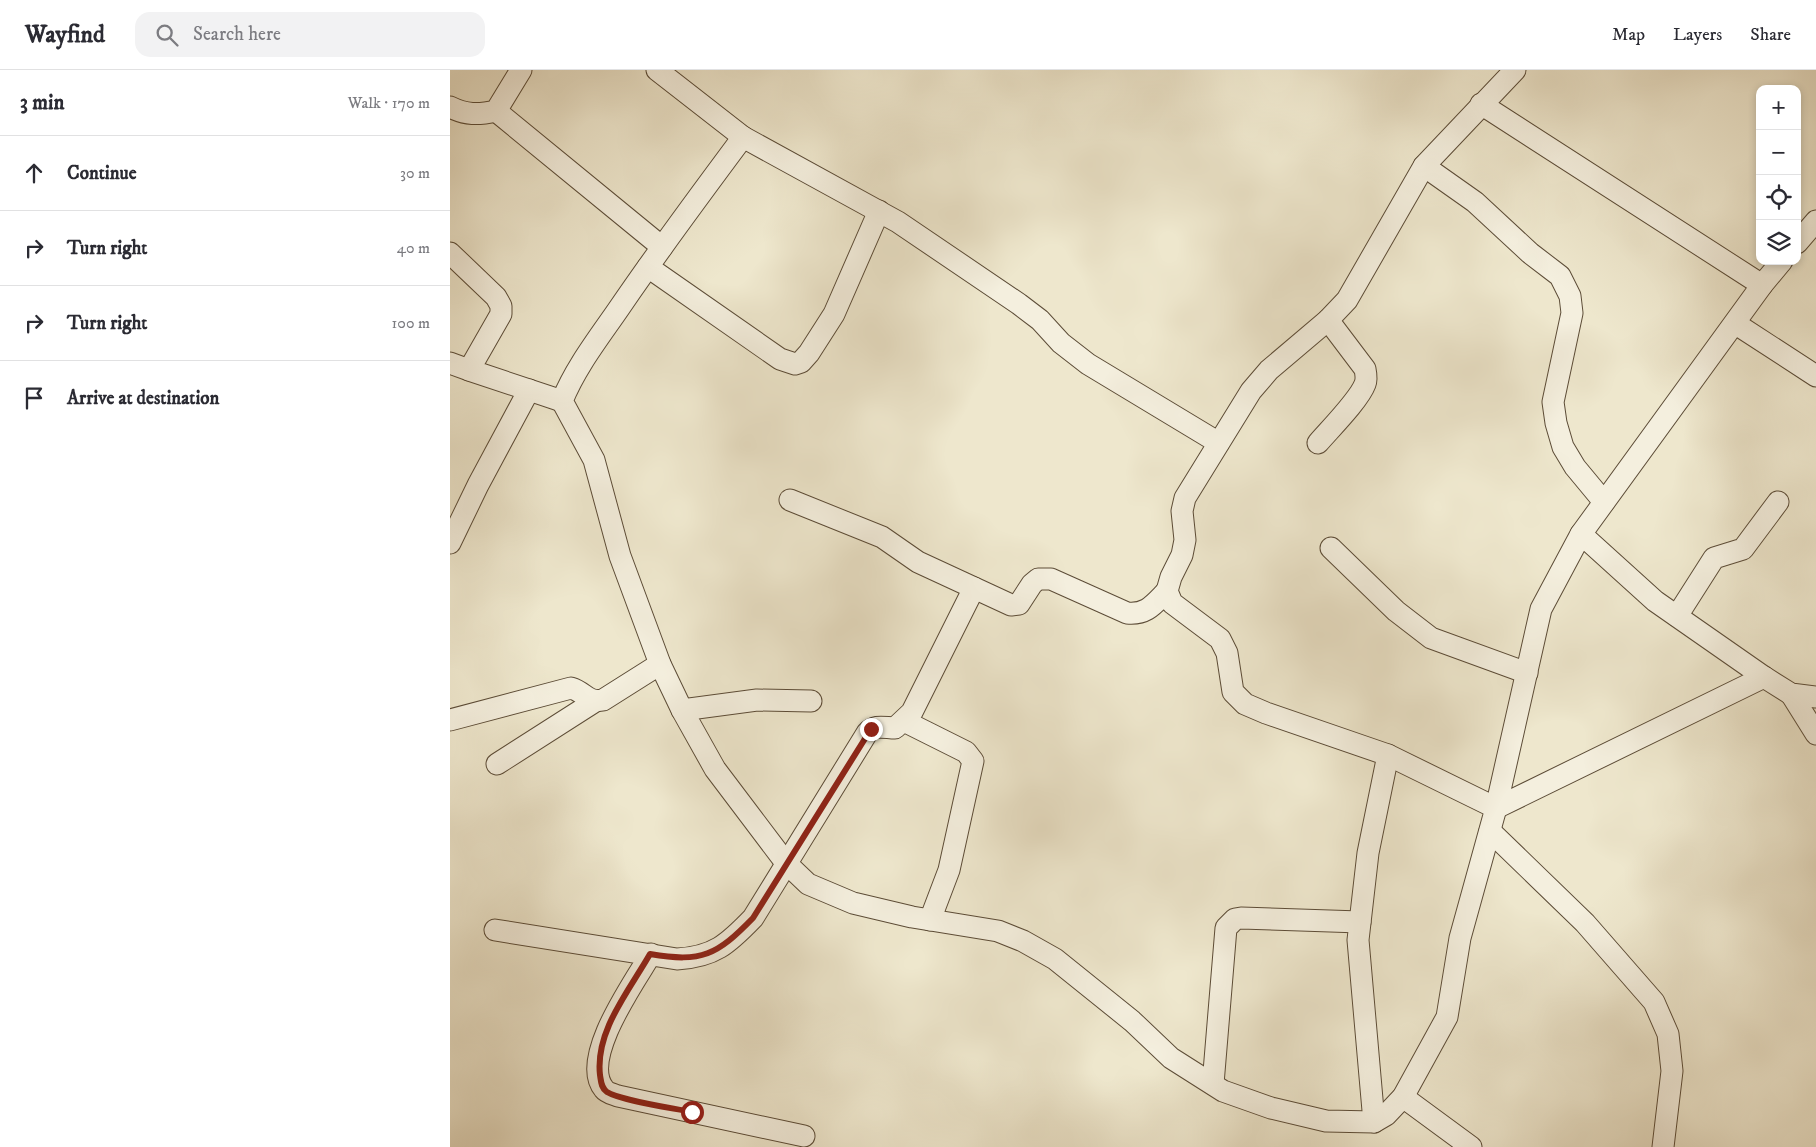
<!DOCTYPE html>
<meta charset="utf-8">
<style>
body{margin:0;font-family:"IM FELL DW Pica",serif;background:#f2f2f3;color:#2b2b33}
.controls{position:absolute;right:15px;top:15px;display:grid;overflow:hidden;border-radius:10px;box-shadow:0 2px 8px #0003}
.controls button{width:45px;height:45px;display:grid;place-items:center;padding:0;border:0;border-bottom:1px solid #e1e1e2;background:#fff;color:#2b2b33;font:25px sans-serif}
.stop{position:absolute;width:15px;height:15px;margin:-11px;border:4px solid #8f2418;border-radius:50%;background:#fff}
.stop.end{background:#8f2418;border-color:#fff;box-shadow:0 1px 5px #0008}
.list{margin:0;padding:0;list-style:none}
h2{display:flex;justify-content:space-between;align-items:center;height:65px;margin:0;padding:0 20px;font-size:21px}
h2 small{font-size:16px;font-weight:400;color:#7c7c81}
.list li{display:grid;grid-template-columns:32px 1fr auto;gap:15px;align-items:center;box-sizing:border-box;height:75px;padding:0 20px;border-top:1px solid #e1e1e2}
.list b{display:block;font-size:19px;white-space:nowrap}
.list em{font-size:16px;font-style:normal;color:#7c7c81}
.icon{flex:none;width:28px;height:28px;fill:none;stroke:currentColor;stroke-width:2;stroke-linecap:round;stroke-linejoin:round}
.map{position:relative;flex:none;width:1366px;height:1077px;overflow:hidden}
header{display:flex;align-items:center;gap:30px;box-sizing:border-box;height:70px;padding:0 25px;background:#fff;border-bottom:1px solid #e1e1e2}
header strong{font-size:24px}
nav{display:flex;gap:28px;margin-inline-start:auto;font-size:18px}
.search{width:350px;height:45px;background:#f2f2f3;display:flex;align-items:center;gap:12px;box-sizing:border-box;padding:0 18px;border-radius:15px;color:#7c7c81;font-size:19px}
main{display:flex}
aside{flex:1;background:#fff}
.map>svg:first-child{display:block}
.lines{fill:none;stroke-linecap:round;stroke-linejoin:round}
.minor-casing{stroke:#5c4c37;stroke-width:23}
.minor{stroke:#f4efde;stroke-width:21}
.route{stroke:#8f2418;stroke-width:6}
</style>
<header>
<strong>Wayfind</strong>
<div class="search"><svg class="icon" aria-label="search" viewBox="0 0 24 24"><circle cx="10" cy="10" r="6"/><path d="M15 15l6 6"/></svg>Search here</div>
<nav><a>Map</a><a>Layers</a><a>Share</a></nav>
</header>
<main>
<aside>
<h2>3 min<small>Walk · 170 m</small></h2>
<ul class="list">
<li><svg class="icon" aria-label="ahead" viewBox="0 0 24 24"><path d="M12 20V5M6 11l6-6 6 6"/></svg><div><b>Continue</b></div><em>30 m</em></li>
<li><svg class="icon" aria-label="right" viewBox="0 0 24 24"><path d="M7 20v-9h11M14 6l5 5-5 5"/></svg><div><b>Turn right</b></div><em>40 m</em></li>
<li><svg class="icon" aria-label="right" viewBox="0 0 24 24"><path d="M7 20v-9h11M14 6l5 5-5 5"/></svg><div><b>Turn right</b></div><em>100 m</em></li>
<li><svg class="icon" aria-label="arrive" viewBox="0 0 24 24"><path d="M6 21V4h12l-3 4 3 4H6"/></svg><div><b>Arrive at destination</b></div></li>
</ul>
</aside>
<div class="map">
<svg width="1366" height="1077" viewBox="0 0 1366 1077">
<rect width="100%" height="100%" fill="#eee7cd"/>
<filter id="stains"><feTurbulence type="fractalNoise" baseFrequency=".004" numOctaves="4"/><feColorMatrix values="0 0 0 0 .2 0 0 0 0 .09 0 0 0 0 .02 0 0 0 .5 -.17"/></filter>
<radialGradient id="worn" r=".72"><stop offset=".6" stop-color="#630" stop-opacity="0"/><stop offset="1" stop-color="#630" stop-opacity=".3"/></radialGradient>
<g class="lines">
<g class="minor-casing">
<g id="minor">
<polyline points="207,0 293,67"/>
<polyline points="1031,34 1312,215"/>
<path d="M0,37C16,45 28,45 46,41L71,0"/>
<polyline points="46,41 212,177"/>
<polyline points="974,96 1025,132 1080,183 1110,206 1120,226 1122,243 1103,332 1106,353 1113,377 1125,397 1154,432"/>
<polyline points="1347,173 1366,151"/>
<polyline points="0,183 46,227 51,236 51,244 19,300 112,331"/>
<polyline points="1332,191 1312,215 1131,464 1205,531 1314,607 1341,624 1366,627"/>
<polyline points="198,197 330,289 345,294 351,292 359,283 384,244 429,141"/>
<polyline points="1286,254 1366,306"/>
<polyline points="0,293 19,300"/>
<path d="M769,373L638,294L611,273L590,250L569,234L448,152L293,67C252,122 211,177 172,234C151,265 126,296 112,331L144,390L170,486L210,594L232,640L265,699L336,793L358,814L403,833L462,847L548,861L573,871L605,889L682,951L721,988L773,1021L821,1038L876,1051L924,1052L936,1045L953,1027L997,947L1010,868L1046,738L938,685L816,643L795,634L783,622L777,583L770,569L722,533L717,521L721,507L732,485L735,470L732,441L735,428L801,321L819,300L878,250L897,230L974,96L1065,0"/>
<path d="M868,373C880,359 909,330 915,314C917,309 916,304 915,299L878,250"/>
<path d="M340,430L432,467L468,492L561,535L569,534L582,514L588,509H601L677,543C697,545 704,534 717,521"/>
<polyline points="1131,464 1091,539 1046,738 1314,607"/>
<polyline points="0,473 28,415 79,320"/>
<polyline points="881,478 946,541 981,568 1077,603"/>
<polyline points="1227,546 1264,488 1293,479 1328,432"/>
<polyline points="1341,624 1366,664"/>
<polyline points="232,640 307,630 361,631"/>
<path d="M0,650L121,618C135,622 137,633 153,630L210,594"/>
<polyline points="454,651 516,682 523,691 499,800 480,850"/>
<polyline points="47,694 144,632"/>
<polyline points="1040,761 1135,853 1204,932 1218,964 1222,1001 1213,1077"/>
<path d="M45,860L227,889C264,887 278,874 303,848L417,663C425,654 435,658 445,658L462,642L524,518"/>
<path d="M201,884C185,911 129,989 154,1019C157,1023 163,1024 168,1026L354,1066"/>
<polyline points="763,1014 776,858 785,849 791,848 910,852"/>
<polyline points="953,1027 1021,1077"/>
<polyline points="924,1052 908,870 918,783 938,685"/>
</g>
</g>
<use href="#minor" class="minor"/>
</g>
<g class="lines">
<path class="route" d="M242,1042C223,1038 172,1031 157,1022C151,1018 151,1011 150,1005C145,961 179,921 200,884C252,893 267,885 303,848L421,659"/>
</g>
<rect width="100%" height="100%" filter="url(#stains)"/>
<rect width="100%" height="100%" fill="url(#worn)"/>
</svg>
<div class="controls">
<button>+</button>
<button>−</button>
<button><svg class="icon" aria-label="locate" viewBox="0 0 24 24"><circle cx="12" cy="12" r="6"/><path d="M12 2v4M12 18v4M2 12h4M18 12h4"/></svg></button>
<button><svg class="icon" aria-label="layers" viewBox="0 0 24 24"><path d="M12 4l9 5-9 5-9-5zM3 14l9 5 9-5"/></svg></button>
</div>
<div class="stop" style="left:242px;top:1042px"></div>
<div class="stop end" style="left:421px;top:659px"></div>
</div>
</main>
